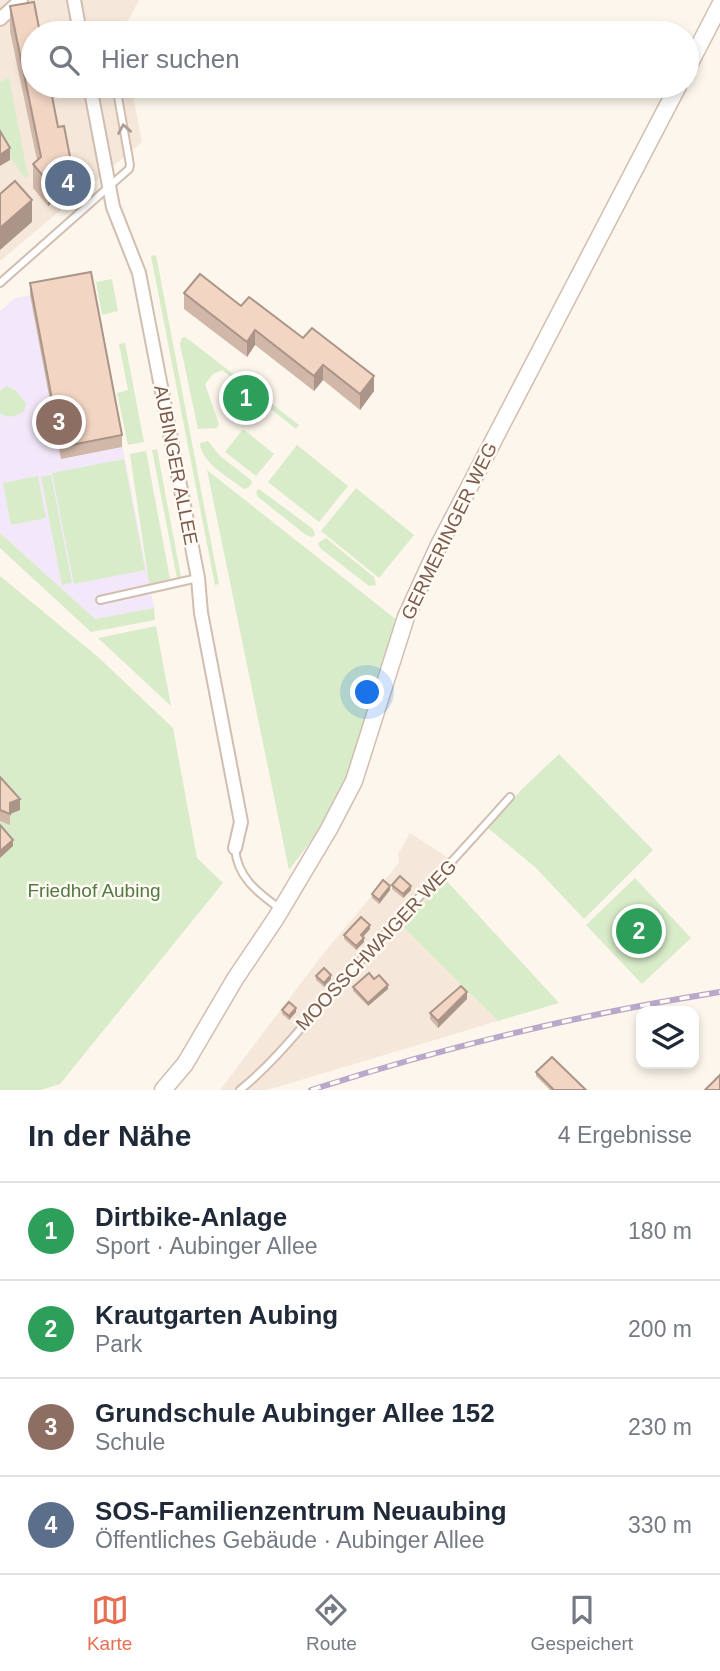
<!DOCTYPE html>
<html lang="de">
<meta charset="utf-8">
<style>
body{margin:0;font-family:Arial,sans-serif;background:#f2f2f3;color:#1f2937}
.controls{position:absolute;right:21px;bottom:21px;display:grid;overflow:hidden;border-radius:14px;box-shadow:0 4px 10px #0003}
.controls button{width:63px;height:63px;display:grid;place-items:center;padding:0;border:0;border-bottom:2px solid #e0e1e3;background:#fff;color:#1f2937;font:35px sans-serif}
.you{position:absolute;left:368px;top:693px;width:24px;height:24px;margin:-18px;border:5px solid #fff;border-radius:50%;background:#1a73e8;box-shadow:0 0 0 10px #1a73e833}
.badge{display:grid;place-items:center;width:46px;height:46px;border-radius:50%;background:#e76f51;color:#fff;font-size:23px;font-weight:700}
.pin{position:absolute;translate:-50% -50%;border:4px solid #fff;box-shadow:0 2px 7px #0006}
.list{margin:0;padding:0;list-style:none}
h2{display:flex;justify-content:space-between;align-items:center;height:91px;margin:0;padding:0 28px;font-size:30px}
h2 small{font-size:23px;font-weight:400;color:#747a83}
.list li{display:grid;grid-template-columns:46px 1fr auto;gap:21px;align-items:center;box-sizing:border-box;height:98px;padding:0 28px;border-top:2px solid #e0e1e3}
.list b{display:block;font-size:26px;white-space:nowrap}
.list p{margin:0;font-size:23px;white-space:nowrap;color:#747a83}
.list em{font-size:23px;font-style:normal;color:#747a83}
.icon{flex:none;width:38px;height:38px;fill:none;stroke:currentColor;stroke-width:2;stroke-linecap:round;stroke-linejoin:round}
.map{position:relative;flex:none;width:720px;height:1090px;overflow:hidden}
.search{position:absolute;background:#fff;box-shadow:0 4px 10px #0003;left:21px;right:21px;top:21px;height:77px;display:flex;align-items:center;gap:18px;box-sizing:border-box;padding:0 24px;border-radius:38px;color:#747a83;font-size:26px}
.sheet{height:483px;background:#fff}
nav{display:flex;justify-content:space-around;align-items:center;box-sizing:border-box;height:98px;border-top:2px solid #e0e1e3;background:#fff;font-size:19px;color:#747a83}
nav a{display:grid;justify-items:center;gap:4px}
nav .on{color:#e76f51}
.map>svg:first-child{display:block}
.residential{fill:#f5e8da}
.education{fill:#f3e8fa}
.green{fill:#d8ecc9}
.lines{fill:none;stroke-linecap:round;stroke-linejoin:round}
.service-casing{stroke:#d1beb0;stroke-width:10}
.minor-casing{stroke:#d1beb0;stroke-width:16}
.tertiary-casing{stroke:#d1beb0;stroke-width:19}
.service{stroke:#fff;stroke-width:6}
.minor{stroke:#fff;stroke-width:12}
.tertiary{stroke:#fff;stroke-width:16}
.rail-casing{stroke:#b9a8c9;stroke-width:6}
.rail{stroke:#fffaf3;stroke-width:3.5;stroke-dasharray:10;stroke-linecap:butt}
.wall{fill:#d1b7a8}
.shaded-wall{fill:#aa9588}
.building{fill:#f3d5c3;stroke:#aa9588;stroke-width:2}
.oneway{stroke:#af9d94}
.labels{text-anchor:middle;dominant-baseline:central;stroke-width:5;stroke-linejoin:round;paint-order:stroke}
.street-label{font-size:19px;fill:#7a5c4d;stroke:#fffaf3}
.park-label{font-size:19px;fill:#537a41;stroke:#fffaf3}
</style>
<div class="map">
<svg width="720" height="1090" viewBox="0 0 720 1090">
<rect width="100%" height="100%" fill="#fdf6ec"/>
<g class="residential">
<polygon points="0,0 139,0 121,33 33,33 33,86 131,86 142,142 0,261"/>
<polygon points="410,833 458,864 402,926 498,1021 267,1090 220,1090 323,954 399,863 398,854"/>
</g>
<polygon class="education" points="91,284 154,608 95,619 0,533 0,311 15,298"/>
<g class="green">
<polygon points="9,78 28,176 25,178 0,143 0,82"/>
<polygon points="156,255 219,584 215,585 151,256"/>
<polygon points="112,279 118,311 102,315 96,282"/>
<polygon points="185,337 192,342 299,425 296,429 222,370 213,374 205,384 219,424 217,428 198,429 180,344 182,338"/>
<polygon points="125,343 144,442 128,445 117,393 128,390 119,344"/>
<path d="M6,386L15,390L26,403L24,411C16,417 9,419 0,413V391Z"/>
<polygon points="243,429 274,454 256,476 225,452"/>
<path d="M208,441L220,456L251,480L252,483L248,488L244,489C230,478 201,463 200,443Z"/>
<polygon points="297,445 348,486 319,522 268,482"/>
<polygon points="157,449 181,577 177,578 152,450"/>
<polygon points="146,451 170,579 149,584 130,454"/>
<polygon points="124,459 145,570 74,584 52,473"/>
<polygon points="207,470 398,621 342,794 323,825 289,870"/>
<polygon points="51,475 72,583 62,585 41,477"/>
<polygon points="38,476 46,518 11,525 3,483"/>
<polygon points="356,488 414,535 379,578 321,531"/>
<polygon points="259,489 313,529 315,535 312,537 306,535 258,497 256,492"/>
<polygon points="0,533 95,619 154,608 155,620 91,632 0,548"/>
<polygon points="326,538 374,577 376,585 369,586 320,548 318,543"/>
<polygon points="0,576 98,657 173,728 197,858 223,883 60,1084 41,1090 0,1090"/>
<polygon points="156,626 171,706 98,638"/>
<polygon points="559,754 653,850 584,919 536,868 488,828 522,789"/>
<polygon points="635,878 691,938 642,984 586,925"/>
<polygon points="445,879 559,1003 498,1021 402,926"/>
</g>
<g class="lines">
<g class="service-casing">
<g id="service">
<polyline points="0,283 129,169 130,165 117,91 110,86 91,87"/>
<polyline points="100,600 198,578"/>
<path d="M235,848C237,877 257,892 279,908"/>
<path d="M240,1090C277,1060 307,1020 339,984C396,922 454,860 510,797"/>
</g>
</g>
<g class="minor-casing">
<g id="minor">
<polyline points="74,0 80,33"/>
<polyline points="0,19 21,0"/>
<polyline points="90,86 113,207 139,273 198,578 201,613 241,822 235,848"/>
</g>
</g>
<g class="tertiary-casing">
<g id="tertiary">
<polyline points="687,69 720,5"/>
<polyline points="163,1090 185,1064 235,979 276,918 329,829 354,781 406,617 438,547 678,86"/>
</g>
</g>
<use href="#service" class="service"/>
<use href="#minor" class="minor"/>
<use href="#tertiary" class="tertiary"/>
<g class="rail-casing">
<path id="rail" d="M311,1090C445,1047 581,1014 720,992"/>
</g>
<use href="#rail" class="rail"/>
</g>
<g class="wall">
<polygon points="10,6 33,33 71,187 48,206 33,188 33,164 37,160 10,31"/>
<polygon points="30,283 122,435 122,447 61,459 30,295"/>
<polygon points="184,293 241,306 374,391 360,410 323,380 314,391 255,345 247,357 184,309"/>
<polygon points="0,777 20,810 10,814 10,825 0,821"/>
<polygon points="392,885 411,890 403,898 392,889"/>
<polygon points="390,890 379,904 372,898 372,894"/>
<polygon points="370,929 363,937 364,942 356,950 344,939 344,935"/>
<polygon points="316,976 331,979 324,987 316,980"/>
<polygon points="374,979 388,989 368,1006 353,991 353,987"/>
<polygon points="467,999 438,1028 430,1019 430,1013"/>
<polygon points="282,1010 296,1012 289,1020 282,1014"/>
<polygon points="536,1072 586,1090 550,1090 536,1076"/>
</g>
<g class="shaded-wall">
<polygon points="10,148 10,160 0,166 0,155"/>
<polygon points="71,162 71,187 48,206 48,182"/>
<polygon points="32,200 32,222 0,250 0,228"/>
<polygon points="255,330 255,345 247,357 247,342"/>
<polygon points="323,365 323,380 314,391 314,376"/>
<polygon points="374,376 374,391 360,410 360,394"/>
<polygon points="20,799 20,810 10,814 10,803"/>
<polygon points="13,840 13,846 0,858 0,851"/>
<polygon points="390,886 390,890 379,904 379,900"/>
<polygon points="411,886 411,890 403,898 403,894"/>
<polygon points="370,925 370,929 361,939 361,935"/>
<polygon points="364,938 364,942 356,950 356,946"/>
<polygon points="331,975 331,979 324,987 324,983"/>
<polygon points="388,985 388,989 368,1006 368,1003"/>
<polygon points="467,992 467,999 438,1028 438,1021"/>
<polygon points="296,1008 296,1012 289,1020 289,1016"/>
</g>
<g class="building">
<polygon points="34,2 40,33 33,33 33,86 50,86 58,127 64,126 71,162 48,182 33,164 41,157 10,6"/>
<polygon points="0,131 10,148 0,155"/>
<polygon points="15,181 32,200 0,228 0,194"/>
<polygon points="91,272 122,435 61,447 30,283"/>
<polygon points="200,274 241,306 249,297 303,338 312,328 374,376 360,394 323,365 314,376 255,330 247,342 184,293"/>
<polygon points="0,777 20,799 10,803 10,814 0,810"/>
<polygon points="0,825 13,840 0,851"/>
<polygon points="400,876 411,886 403,894 392,885"/>
<polygon points="383,880 390,886 379,900 372,894"/>
<polygon points="361,917 370,925 361,935 364,938 356,946 344,935"/>
<polygon points="324,968 331,975 324,983 316,976"/>
<polygon points="369,973 374,979 379,975 388,985 368,1003 353,987"/>
<polygon points="461,986 467,992 438,1021 430,1013"/>
<polygon points="289,1002 296,1008 289,1016 282,1010"/>
<polygon points="552,1057 586,1090 552,1090 553,1089 536,1072"/>
<polygon points="720,1075 720,1090 705,1090"/>
</g>
<defs><path id="oneway-chevron" d="M-2-3.5L2.5 0L-2 3.5" fill="none" stroke-width="1.6" stroke-linecap="round" stroke-linejoin="round" transform="scale(1.75)"/></defs>
<use class="oneway" href="#oneway-chevron" transform="translate(124 129) rotate(-100)"/>
<g class="labels">
<g class="street-label">
<text transform="translate(176 465) rotate(79)">AUBINGER ALLEE</text>
<text transform="translate(449 531) rotate(-64)">GERMERINGER WEG</text>
<text transform="translate(376 945) rotate(-47)">MOOSSCHWAIGER WEG</text>
</g>
<g class="park-label">
<text x="94" y="890">Friedhof Aubing</text>
</g>
</g>
</svg>
<div class="controls">
<button><svg class="icon" aria-label="layers" viewBox="0 0 24 24"><path d="M12 4l9 5-9 5-9-5zM3 14l9 5 9-5"/></svg></button>
</div>
<div class="you"></div>
<div class="pin badge" style="left:246px;top:398px;background:#2e9e5b">1</div>
<div class="pin badge" style="left:639px;top:931px;background:#2e9e5b">2</div>
<div class="pin badge" style="left:59px;top:422px;background:#8d6e63">3</div>
<div class="pin badge" style="left:68px;top:183px;background:#5c6f8a">4</div>
<div class="search"><svg class="icon" aria-label="search" viewBox="0 0 24 24"><circle cx="10" cy="10" r="6"/><path d="M15 15l6 6"/></svg>Hier suchen</div>
</div>
<section class="sheet">
<h2>In der Nähe<small>4 Ergebnisse</small></h2>
<ul class="list">
<li><span class="badge" style="background:#2e9e5b">1</span><div><b>Dirtbike-Anlage</b><p>Sport · Aubinger Allee</p></div><em>180 m</em></li>
<li><span class="badge" style="background:#2e9e5b">2</span><div><b>Krautgarten Aubing</b><p>Park</p></div><em>200 m</em></li>
<li><span class="badge" style="background:#8d6e63">3</span><div><b>Grundschule Aubinger Allee 152</b><p>Schule</p></div><em>230 m</em></li>
<li><span class="badge" style="background:#5c6f8a">4</span><div><b>SOS-Familienzentrum Neuaubing</b><p>Öffentliches Gebäude · Aubinger Allee</p></div><em>330 m</em></li>
</ul>
</section>
<nav>
<a class="on"><svg class="icon" aria-label="map" viewBox="0 0 24 24"><path d="M3 6l6-2 6 2 6-2v14l-6 2-6-2-6 2zM9 4v14M15 6v14"/></svg>Karte</a>
<a><svg class="icon" aria-label="directions" viewBox="0 0 24 24"><path d="M12 3l9 9-9 9-9-9zM9 14v-3h6M13 9l2 2-2 2"/></svg>Route</a>
<a><svg class="icon" aria-label="saved" viewBox="0 0 24 24"><path d="M7 4h10v16l-5-4-5 4z"/></svg>Gespeichert</a>
</nav>
